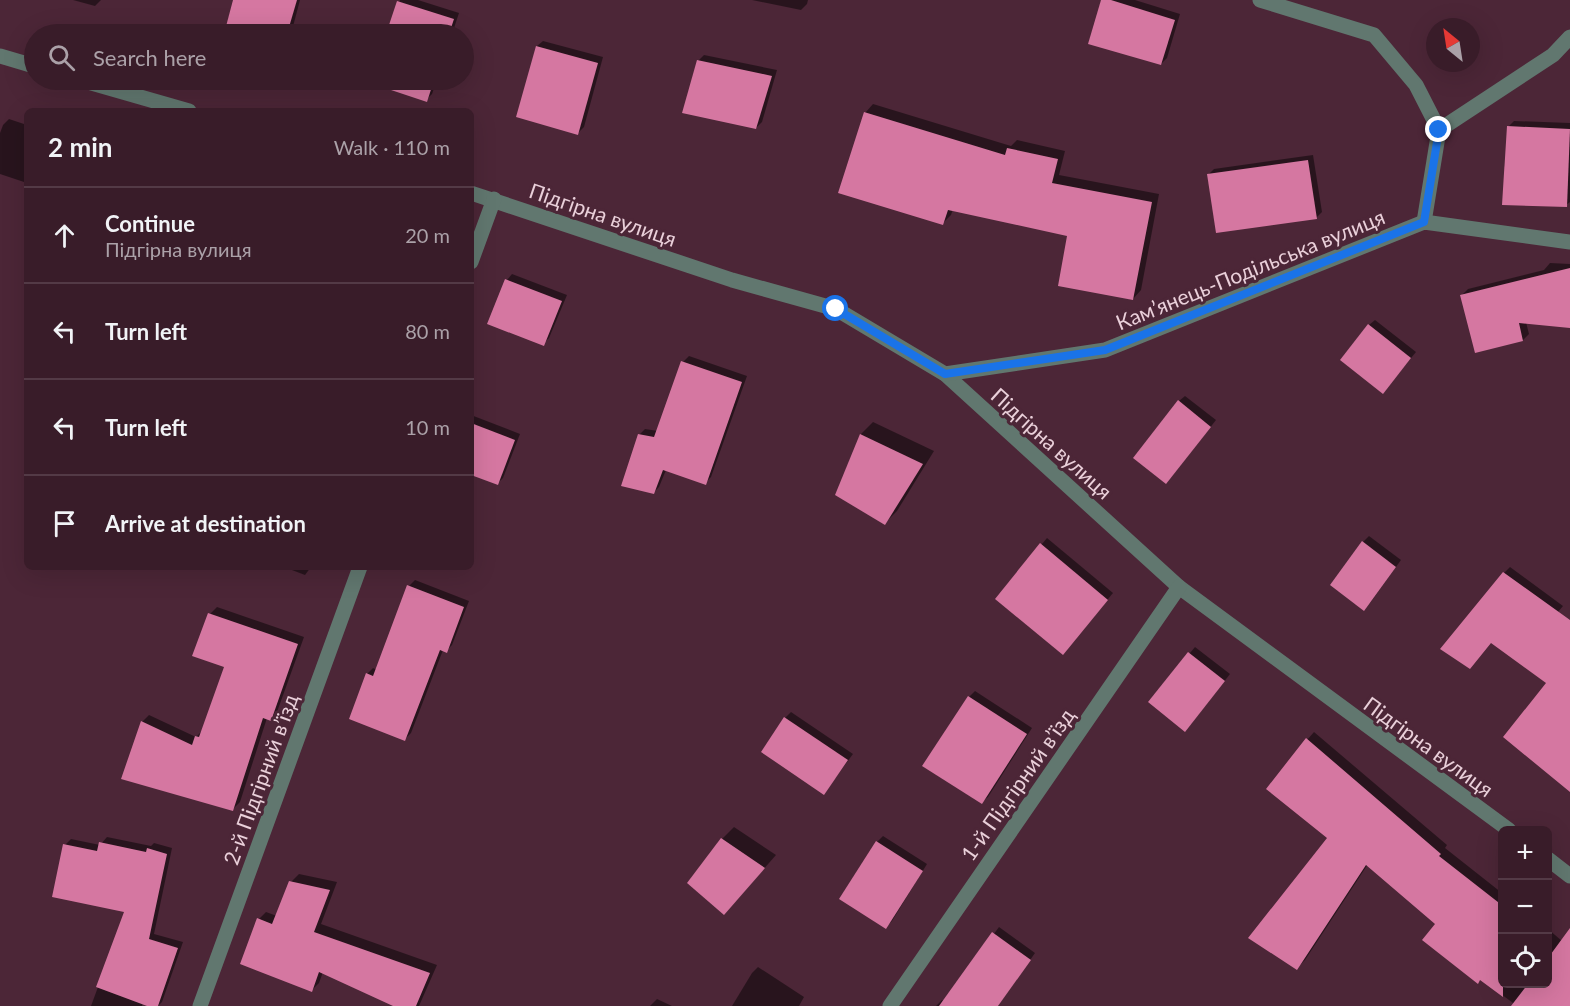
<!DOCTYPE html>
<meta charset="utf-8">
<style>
body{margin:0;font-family:Lato,sans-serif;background:#402531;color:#f1f3f6}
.controls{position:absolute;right:18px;bottom:18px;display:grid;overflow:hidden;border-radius:9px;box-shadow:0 6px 24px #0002}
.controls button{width:54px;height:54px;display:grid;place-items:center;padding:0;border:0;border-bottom:2px solid #533a46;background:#391c29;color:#f1f3f6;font:30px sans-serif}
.compass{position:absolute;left:1426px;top:18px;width:54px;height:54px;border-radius:50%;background:#391c29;box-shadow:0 6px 24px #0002;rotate:330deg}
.stop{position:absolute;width:18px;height:18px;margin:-14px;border:4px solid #1a73e8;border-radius:50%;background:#fff}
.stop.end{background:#1a73e8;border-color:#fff;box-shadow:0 2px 6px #0008}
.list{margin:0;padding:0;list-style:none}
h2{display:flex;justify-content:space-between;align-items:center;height:78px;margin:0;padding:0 24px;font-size:26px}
h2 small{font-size:20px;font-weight:400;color:#aba1a8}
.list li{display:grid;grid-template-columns:39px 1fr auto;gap:18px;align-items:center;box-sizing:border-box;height:96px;padding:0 24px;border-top:2px solid #533a46}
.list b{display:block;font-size:22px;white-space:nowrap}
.list p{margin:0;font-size:20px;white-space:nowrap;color:#aba1a8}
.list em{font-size:20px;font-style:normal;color:#aba1a8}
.icon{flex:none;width:33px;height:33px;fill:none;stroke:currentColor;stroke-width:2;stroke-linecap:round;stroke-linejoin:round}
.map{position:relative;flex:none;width:1570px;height:1006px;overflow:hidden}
.search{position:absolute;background:#391c29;box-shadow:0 6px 24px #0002;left:24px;top:24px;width:450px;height:66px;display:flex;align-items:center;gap:15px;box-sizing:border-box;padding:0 21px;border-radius:33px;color:#aba1a8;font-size:22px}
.panel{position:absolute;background:#391c29;box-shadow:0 6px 24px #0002;left:24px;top:108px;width:450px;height:462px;border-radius:9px}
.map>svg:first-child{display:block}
.shadow{fill:#0007}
.building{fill:#d577a1}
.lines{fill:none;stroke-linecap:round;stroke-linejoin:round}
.minor{stroke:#61776f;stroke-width:15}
.route{stroke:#1a73e8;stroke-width:8}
.labels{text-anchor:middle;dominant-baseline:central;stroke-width:6;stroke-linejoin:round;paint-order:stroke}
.street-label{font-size:21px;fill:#ead0da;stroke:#4c2637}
</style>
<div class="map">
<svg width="1570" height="1006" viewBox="0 0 1570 1006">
<rect width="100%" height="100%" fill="#4c2637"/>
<g class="shadow">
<polygon points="73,0 101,0 95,6"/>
<polygon points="235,0 300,0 291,34 225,34"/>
<polygon points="400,0 418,0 459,13 452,34 387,34"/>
<polygon points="752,0 808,0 807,4 801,10"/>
<polygon points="1102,0 1135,0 1180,14 1167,58 1161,64"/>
<polygon points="543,41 603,57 584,127 578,133 537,46"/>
<polygon points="704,55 777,70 762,122 756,128 698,61"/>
<polygon points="373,80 437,80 432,94 426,100 372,82"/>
<polygon points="873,104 1011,146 1017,140 1065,151 1059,175 1159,194 1141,290 1133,299 1069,234 953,209 951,215 943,223 865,113"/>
<polygon points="9,119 27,125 27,183 0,174 0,133 3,125"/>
<polygon points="1514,121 1570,123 1570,202 1566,205 1508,127"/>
<polygon points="1313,155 1322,212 1316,218 1208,175 1214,169"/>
<polygon points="1550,263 1570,264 1570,327 1526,322 1529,334 1523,340 1462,295 1468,289 1544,270"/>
<polygon points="512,274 567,295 549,338 543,344 507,280"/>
<polygon points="1375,320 1416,352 1383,392 1369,325"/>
<polygon points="689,356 747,376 711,477 705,483 666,470 659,487 653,493 639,435 645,429 658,431 683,362"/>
<polygon points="1185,396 1216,420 1172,476 1179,401"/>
<polygon points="471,415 520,434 503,478 497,484 471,474"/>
<polygon points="873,422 934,451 897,511 885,523 861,434"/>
<polygon points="1369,536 1401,560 1370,603 1363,542"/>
<polygon points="1047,538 1113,593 1068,647 997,598"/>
<polygon points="284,567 311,567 305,575"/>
<polygon points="1510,567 1563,606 1553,618 1570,632 1570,790 1549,683 1504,573"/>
<polygon points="415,580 469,601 452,645 446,651 443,650 411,733 405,739 367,674 373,668 377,670 409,586"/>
<polygon points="217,607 304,637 277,712 270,719 267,718 240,802 233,809 142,722 149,715 196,737 203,730 225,666 210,614"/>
<polygon points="1195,647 1230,674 1191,724 1150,701"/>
<polygon points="975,691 1032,728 988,797 982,802 969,697"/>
<polygon points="791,712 853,754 824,793 785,718"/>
<polygon points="1314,732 1447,845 1445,848 1502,893 1502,984 1548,984 1548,929 1562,941 1570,932 1570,1006 1517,1006 1481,979 1437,924 1368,864 1305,960 1297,968 1329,838 1307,740"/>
<polygon points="734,827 776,855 736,901 722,839"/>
<polygon points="883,836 927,864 892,921 886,927 877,842"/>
<polygon points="107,837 151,846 154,843 172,848 154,934 183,942 162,1002 158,1006 143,1003 142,1006 91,1006 126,911 65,845 71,839 100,845"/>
<polygon points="299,874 337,882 321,924 437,965 419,1006 397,1006 323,972 319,983 311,991 259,919 266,912 277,916 291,882"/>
<polygon points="999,927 1035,953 999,1004 998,1006 936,1006 942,1000 944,1001"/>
<polygon points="758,967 804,997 799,1006 732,1006 752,973"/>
<polygon points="657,999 672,1006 650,1006"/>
</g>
<g class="building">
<polygon points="233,0 297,0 287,34 224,34"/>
<polygon points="1101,0 1111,0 1175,20 1161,65 1088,44"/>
<polygon points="397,1 454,19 449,34 386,34"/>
<polygon points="536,46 598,63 578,135 516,117"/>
<polygon points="697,60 772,76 756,129 682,113"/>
<polygon points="371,80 434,80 427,102 370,83"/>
<polygon points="864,112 1005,155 1007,148 1058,159 1052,183 1152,202 1133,300 1058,286 1067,236 948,210 943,225 838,193"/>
<polygon points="1507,126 1570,129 1567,207 1502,205"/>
<polygon points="1308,160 1317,219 1216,233 1207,174"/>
<polygon points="1570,268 1570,328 1519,323 1523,341 1475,353 1460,295"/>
<polygon points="505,279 562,301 544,346 487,324"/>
<polygon points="1368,324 1411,358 1383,394 1340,360"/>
<polygon points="681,361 742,382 706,485 663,470 654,494 621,486 638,434 654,437"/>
<polygon points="1178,400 1211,427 1166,484 1133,458"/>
<polygon points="471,423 515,440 498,485 471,475"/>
<polygon points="860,434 923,464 885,525 835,495"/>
<polygon points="1362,541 1396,567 1364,611 1330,585"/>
<polygon points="1040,543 1108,600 1063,655 995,599"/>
<polygon points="1503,572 1570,620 1570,792 1503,737 1546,683 1491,643 1470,669 1440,649"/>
<polygon points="407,585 464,607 447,653 440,650 405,741 349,719 366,673 373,676"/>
<polygon points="208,613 298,644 271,721 263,718 233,811 121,779 141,721 192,745 195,736 199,737 224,667 192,656"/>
<polygon points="1188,652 1225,681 1185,732 1148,702"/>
<polygon points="968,696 1027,734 982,804 922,766"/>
<polygon points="784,717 848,760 824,795 761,752"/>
<polygon points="1306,738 1441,854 1439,856 1503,906 1503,997 1480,980 1478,984 1422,940 1435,924 1366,865 1297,970 1248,938 1327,838 1266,789"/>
<polygon points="721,838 765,868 724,915 687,883"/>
<polygon points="876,841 923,871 886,929 839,899"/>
<polygon points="99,842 146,852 147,848 167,854 149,939 178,948 158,1006 147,1006 96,987 124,912 52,897 63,844 97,851"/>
<polygon points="289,881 330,890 314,932 430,973 416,1006 393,1006 319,972 312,992 240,964 257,918 272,924"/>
<polygon points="1570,928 1570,1006 1511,1006 1528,984 1548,984 1548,958"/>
<polygon points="992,932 1031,960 998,1006 939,1006"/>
</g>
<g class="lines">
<g class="minor">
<polyline points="1260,0 1374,35 1416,85 1439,130"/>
<polyline points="0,56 34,66"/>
<polyline points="81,80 189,111"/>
<polyline points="471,193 732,280 836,309 945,374 1179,587 1509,830"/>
<polyline points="1424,222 1439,130 1553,55 1570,37"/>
<polyline points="471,262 494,199"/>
<polyline points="945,374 1105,350 1424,222 1570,242"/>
<polyline points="1548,859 1570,876"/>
<polyline points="200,1006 360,567"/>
<polyline points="890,1006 1179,587"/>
</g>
</g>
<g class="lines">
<polyline class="route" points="836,309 945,374 1105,350 1424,222 1439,130"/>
</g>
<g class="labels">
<g class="street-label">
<text transform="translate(603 214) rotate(19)">Підгірна вулиця</text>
<text transform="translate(1250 269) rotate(-22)">Кам’янець-Подільська вулиця</text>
<text transform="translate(1052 443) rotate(42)">Підгірна вулиця</text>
<text transform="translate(1429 746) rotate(36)">Підгірна вулиця</text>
<text transform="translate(260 779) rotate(-70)">2-й Підгірний в’їзд</text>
<text transform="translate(1017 784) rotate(-55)">1-й Підгірний в’їзд</text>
</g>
</g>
</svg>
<div class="controls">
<button>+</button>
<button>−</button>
<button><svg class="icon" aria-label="locate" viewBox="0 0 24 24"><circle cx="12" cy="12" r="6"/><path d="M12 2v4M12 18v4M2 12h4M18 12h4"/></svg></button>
</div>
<svg class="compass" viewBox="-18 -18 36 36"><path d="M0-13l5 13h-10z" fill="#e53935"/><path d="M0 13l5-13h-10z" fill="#aba1a8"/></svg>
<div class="stop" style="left:836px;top:309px"></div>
<div class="stop end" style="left:1439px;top:130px"></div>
<div class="search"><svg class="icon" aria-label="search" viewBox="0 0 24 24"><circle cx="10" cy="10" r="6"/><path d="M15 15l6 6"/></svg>Search here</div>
<section class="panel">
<h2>2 min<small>Walk · 110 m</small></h2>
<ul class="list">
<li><svg class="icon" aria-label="ahead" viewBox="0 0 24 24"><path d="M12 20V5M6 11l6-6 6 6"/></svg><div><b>Continue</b><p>Підгірна вулиця</p></div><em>20 m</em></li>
<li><svg class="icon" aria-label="left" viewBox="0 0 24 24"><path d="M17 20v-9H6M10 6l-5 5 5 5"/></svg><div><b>Turn left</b></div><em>80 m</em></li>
<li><svg class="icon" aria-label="left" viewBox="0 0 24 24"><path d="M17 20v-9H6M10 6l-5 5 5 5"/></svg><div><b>Turn left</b></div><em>10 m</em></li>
<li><svg class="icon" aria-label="arrive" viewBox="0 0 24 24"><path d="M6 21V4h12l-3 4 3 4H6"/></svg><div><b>Arrive at destination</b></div></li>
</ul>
</section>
</div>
